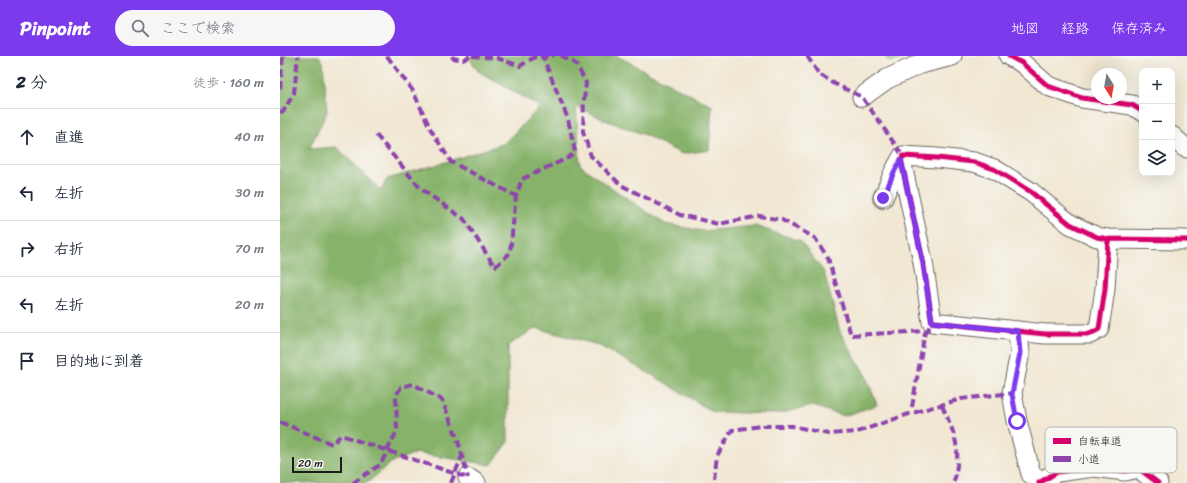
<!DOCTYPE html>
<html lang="ja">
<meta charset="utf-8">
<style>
body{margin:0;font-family:Sriracha,"Klee One",sans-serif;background:#f6f6f7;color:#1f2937}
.controls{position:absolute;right:12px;top:12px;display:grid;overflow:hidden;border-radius:8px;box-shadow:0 4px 16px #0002}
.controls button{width:36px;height:36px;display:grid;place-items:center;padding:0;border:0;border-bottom:1px solid #e0e1e3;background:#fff;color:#1f2937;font:20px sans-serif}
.compass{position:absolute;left:811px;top:12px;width:36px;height:36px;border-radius:50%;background:#fff;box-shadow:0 4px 16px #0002;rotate:169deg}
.scale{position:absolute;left:12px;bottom:10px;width:50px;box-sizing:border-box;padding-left:4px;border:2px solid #1c1c1c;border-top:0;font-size:11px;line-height:14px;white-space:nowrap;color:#1c1c1c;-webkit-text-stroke:3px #f6f6f2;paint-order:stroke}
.stop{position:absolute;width:12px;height:12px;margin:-9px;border:3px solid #7c3aed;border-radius:50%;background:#fff}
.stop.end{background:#7c3aed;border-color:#fff;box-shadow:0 1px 4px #0008}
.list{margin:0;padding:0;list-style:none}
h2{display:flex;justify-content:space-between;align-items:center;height:52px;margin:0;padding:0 16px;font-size:17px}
h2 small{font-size:13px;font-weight:400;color:#747a83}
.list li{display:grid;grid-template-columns:26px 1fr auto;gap:12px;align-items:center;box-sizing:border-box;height:56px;padding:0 16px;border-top:1px solid #e0e1e3}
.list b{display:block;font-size:15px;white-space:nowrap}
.list em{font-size:13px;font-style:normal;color:#747a83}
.icon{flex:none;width:22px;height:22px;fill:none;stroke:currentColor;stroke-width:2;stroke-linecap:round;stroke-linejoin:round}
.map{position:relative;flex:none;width:907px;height:427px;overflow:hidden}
header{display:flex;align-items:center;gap:24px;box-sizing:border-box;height:56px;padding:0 20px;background:#7c3aed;color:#fff}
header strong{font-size:19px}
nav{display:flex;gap:22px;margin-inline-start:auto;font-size:14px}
.search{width:280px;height:36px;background:#f6f6f7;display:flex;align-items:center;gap:10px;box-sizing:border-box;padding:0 14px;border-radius:22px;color:#747a83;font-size:15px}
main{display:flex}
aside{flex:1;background:#fff}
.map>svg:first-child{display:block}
.forest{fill:#86b269;stroke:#516742}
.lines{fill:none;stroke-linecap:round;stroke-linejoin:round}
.minor-casing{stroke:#67635c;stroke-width:21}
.minor{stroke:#fff;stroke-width:19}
.quiet{stroke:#8e44ad;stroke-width:4;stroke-dasharray:8 4;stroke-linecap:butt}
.cycleway-casing{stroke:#f6f6f2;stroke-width:8}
.cycleway{stroke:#d6006c;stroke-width:5}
.route{stroke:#7c3aed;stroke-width:5}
.key{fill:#f6f6f2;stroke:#b5b5b2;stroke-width:1}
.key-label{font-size:11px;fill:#1c1c1c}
</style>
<header>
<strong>Pinpoint</strong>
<div class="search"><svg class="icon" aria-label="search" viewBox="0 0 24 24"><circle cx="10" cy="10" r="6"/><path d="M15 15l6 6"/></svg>ここで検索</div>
<nav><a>地図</a><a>経路</a><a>保存済み</a></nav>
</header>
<main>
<aside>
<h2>2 分<small>徒歩 · 160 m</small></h2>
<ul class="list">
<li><svg class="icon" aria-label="ahead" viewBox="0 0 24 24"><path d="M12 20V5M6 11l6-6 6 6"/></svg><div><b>直進</b></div><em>40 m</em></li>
<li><svg class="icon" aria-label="left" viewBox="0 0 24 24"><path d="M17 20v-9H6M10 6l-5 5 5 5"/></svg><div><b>左折</b></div><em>30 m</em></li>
<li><svg class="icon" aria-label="right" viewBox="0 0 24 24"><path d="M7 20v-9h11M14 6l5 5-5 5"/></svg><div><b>右折</b></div><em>70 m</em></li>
<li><svg class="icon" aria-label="left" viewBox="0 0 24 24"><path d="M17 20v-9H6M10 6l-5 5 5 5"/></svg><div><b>左折</b></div><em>20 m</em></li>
<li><svg class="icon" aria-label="arrive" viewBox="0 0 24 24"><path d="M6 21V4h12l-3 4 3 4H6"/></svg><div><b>目的地に到着</b></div></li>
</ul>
</aside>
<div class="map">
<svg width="907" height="427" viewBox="0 0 907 427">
<rect width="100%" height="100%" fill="#f6f6f2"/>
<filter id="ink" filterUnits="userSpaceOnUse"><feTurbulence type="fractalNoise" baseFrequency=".025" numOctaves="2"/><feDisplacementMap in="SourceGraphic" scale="8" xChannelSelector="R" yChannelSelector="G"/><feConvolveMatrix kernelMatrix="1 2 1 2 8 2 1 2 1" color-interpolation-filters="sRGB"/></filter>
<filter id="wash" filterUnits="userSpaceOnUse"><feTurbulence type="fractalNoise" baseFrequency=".012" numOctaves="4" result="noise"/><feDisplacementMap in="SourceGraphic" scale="16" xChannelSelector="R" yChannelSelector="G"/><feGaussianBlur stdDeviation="0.9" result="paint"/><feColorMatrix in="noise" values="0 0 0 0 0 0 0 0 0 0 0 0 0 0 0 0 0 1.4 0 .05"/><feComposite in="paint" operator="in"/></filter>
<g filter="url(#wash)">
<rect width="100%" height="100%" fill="#f1e7d2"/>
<g class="forest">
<polygon points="0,0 39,0 43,6 47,56 29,93 57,91 101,135 107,123 156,109 223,88 260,51 198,15 188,0 337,0 432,50 429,94 402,98 363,78 325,64 296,50 300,109 320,124 385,168 423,175 475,170 520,185 544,216 560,276 586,320 597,349 563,360 533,350 496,358 433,356 381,324 318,289 256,272 228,289 228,387 211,409 136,397 112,406 87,427 0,427"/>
<polygon points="605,0 633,0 609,6"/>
</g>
</g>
<g filter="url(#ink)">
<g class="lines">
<g class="minor-casing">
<g id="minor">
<polyline points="729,0 742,7 768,30 802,42 852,49 862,55"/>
<polyline points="582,41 607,23 640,8 672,0"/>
<polyline points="892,80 904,91 907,92"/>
<polyline points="621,104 643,206 652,266 765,278 810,278 819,273 825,233 828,183"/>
<polyline points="603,142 614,116 623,100 657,102 694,106 714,113 751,136 790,168 817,181 828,183 907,184"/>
<polyline points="738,275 740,297 732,337 737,365 751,418 761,425"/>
<polyline points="188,422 196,427"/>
<polyline points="759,427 777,416 814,411 845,415 858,412 878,427"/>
</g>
</g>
<use href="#minor" class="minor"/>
<g class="quiet">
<polyline points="107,0 133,35 151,74 171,106 236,140"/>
<polyline points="172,0 173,2 183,4 190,0"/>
<polyline points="192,0 217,2 240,10 255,1 274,0"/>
<polyline points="281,0 296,8 306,27 304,44 303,76 311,100 341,129 400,159 439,168 479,160 502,164 535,182 548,202 571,279 647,275 652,266"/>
<polyline points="527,0 539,18 555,28 582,41 623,100"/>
<polyline points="0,33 3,0"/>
<polyline points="0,55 3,56 14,37 18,0"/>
<polyline points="96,79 141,133 184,163 215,211 230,197 236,140 242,123 288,102 295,96 288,63 263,1"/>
<path d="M662,349C671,371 679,384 677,409C676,416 676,421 673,427"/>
<polyline points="632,351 645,276"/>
<polyline points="0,366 52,388 61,379 188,422"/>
<polyline points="434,423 437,400 452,374 481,370 512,370 549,378 577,376 629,358 681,343 732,337"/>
<polyline points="73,427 101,408 107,395 117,375 116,340 121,331 133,328 162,344 177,381 188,422"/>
<polyline points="171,427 182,400"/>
</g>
<g class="cycleway-casing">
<g id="cycleway">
<polyline points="729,0 742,7 768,30 802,42 852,49 862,55"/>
<polyline points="828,183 825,233 819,273 810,278 765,278 652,266 643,206 621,104 623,100 657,102 694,106 714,113 751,136 790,168 817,181 828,183 907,184"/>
<polyline points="759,427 777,416 814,411 845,415 858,412 878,427"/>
</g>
</g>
<use href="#cycleway" class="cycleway"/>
</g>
</g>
<g class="lines" filter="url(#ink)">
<polyline class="route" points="603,142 614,116 621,104 643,206 652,266 738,275 740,297 732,338 737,365"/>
</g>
<rect x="765" y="371" width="132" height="46" rx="6" class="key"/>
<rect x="773" y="382" width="18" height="6" fill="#d6006c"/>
<rect x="773" y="400" width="18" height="6" fill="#8e44ad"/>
<g class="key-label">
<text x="798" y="389">自転車道</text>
<text x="798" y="407">小道</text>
</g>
</svg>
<div class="controls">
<button>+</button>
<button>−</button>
<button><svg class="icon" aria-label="layers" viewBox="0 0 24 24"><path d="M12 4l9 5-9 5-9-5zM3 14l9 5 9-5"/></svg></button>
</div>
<svg class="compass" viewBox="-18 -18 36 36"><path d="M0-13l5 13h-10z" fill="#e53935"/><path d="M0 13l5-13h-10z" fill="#747a83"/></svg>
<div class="scale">20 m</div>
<div class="stop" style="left:737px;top:365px"></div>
<div class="stop end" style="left:603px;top:142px"></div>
</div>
</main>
